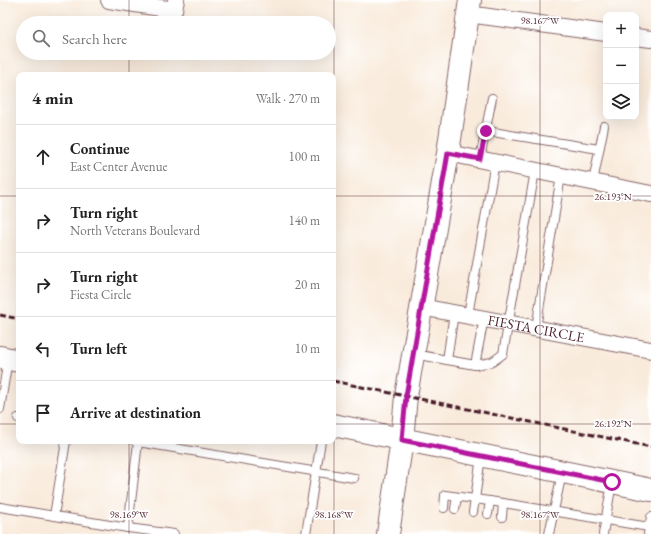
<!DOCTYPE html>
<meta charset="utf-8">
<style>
body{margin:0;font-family:"EB Garamond",serif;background:#f6f6f6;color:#222}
.controls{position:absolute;right:12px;top:12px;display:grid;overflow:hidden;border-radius:8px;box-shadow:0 4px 16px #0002}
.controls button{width:36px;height:36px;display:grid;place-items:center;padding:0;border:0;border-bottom:1px solid #e0e0e0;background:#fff;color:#222;font:20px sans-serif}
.stop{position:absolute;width:12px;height:12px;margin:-9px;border:3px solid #b5179e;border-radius:50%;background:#fff}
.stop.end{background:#b5179e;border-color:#fff;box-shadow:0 1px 4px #0008}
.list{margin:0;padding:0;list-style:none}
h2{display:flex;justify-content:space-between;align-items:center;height:52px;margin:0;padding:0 16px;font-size:17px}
h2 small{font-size:13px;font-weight:400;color:#767676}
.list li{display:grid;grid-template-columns:26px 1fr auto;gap:12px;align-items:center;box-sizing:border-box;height:64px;padding:0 16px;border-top:1px solid #e0e0e0}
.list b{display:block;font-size:15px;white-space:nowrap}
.list p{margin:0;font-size:13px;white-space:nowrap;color:#767676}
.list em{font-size:13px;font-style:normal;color:#767676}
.icon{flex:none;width:22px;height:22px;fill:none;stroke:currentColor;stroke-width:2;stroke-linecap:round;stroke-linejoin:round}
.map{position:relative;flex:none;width:651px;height:534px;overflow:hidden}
.search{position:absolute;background:#fff;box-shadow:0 4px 16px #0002;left:16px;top:16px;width:320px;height:44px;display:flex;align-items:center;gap:10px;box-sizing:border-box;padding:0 14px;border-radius:22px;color:#767676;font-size:15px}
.panel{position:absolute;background:#fff;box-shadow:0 4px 16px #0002;left:16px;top:72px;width:320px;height:372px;border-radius:8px}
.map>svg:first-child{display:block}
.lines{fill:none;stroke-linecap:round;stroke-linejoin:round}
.lane-casing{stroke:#876669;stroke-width:10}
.street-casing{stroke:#876669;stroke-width:18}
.secondary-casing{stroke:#876669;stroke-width:24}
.primary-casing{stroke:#876669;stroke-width:24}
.lane{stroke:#fff;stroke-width:8}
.street{stroke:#fff;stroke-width:16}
.secondary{stroke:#fff;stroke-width:22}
.primary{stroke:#fff;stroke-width:22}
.rail{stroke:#4a1f2b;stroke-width:3;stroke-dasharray:6 3;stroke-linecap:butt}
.route{stroke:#b5179e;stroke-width:5}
.ticks{fill:none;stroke:#4a1f2b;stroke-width:1;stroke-opacity:0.45}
.labels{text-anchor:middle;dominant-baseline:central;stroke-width:3.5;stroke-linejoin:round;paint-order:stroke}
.street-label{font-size:14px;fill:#4a1f2b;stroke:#fff}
.ticks-label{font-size:10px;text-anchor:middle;fill:#4a1f2b;stroke:#fff;stroke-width:3.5;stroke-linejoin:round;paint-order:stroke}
</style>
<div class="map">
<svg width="651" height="534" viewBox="0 0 651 534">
<rect width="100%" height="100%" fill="#fff"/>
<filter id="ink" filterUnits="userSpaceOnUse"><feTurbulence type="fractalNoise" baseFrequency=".025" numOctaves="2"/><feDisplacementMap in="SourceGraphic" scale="8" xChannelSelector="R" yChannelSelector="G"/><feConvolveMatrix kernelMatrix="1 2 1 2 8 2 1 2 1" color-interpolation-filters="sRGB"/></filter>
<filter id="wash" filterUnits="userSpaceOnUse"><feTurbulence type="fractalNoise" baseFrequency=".012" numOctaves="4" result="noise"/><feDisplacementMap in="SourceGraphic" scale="16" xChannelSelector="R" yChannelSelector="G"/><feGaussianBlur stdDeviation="0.9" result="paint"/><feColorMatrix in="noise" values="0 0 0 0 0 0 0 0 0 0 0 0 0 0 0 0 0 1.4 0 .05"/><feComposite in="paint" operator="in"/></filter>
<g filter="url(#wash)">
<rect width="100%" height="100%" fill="#f9ebdc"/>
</g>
<g filter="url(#ink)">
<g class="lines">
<g class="lane-casing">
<g id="lane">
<polyline points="486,131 599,149"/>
<polyline points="480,159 492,98"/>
<polyline points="593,182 604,126"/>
<polyline points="468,315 495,162"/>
<polyline points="536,328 561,176"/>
<polyline points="414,354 475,365 484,318"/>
<polyline points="447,360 454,313"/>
<polyline points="475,365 492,362 503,354 535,171"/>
<polyline points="0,409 8,359"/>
<polyline points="18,418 19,418"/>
<polyline points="134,441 138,442 128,528 174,534"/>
<polyline points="139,441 138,442 354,478"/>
<polyline points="503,503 649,527"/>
<polyline points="0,507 128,528"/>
<polyline points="444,508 445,495 475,499 481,457"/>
<polyline points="455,509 457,497"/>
<polyline points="473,512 475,499 503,503 502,517"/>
<polyline points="488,514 490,501"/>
<polyline points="54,516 66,441"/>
<polyline points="306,534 321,441"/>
<polyline points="549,534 562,473"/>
<polyline points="603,534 612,483"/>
<polyline points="648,534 651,517"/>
</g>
</g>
<g class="street-casing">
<g id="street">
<polyline points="109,0 174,10 176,0"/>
<polyline points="468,14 606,33"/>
<polyline points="636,37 651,39"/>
<polyline points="448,153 651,194"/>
<path id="s1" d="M421,307L651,350"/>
</g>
</g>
<g class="secondary-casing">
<polyline id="secondary" points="388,534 402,440 406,396 448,153 470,0"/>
</g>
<g class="primary-casing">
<g id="primary">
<polyline points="0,357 19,361"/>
<polyline points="333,425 651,490"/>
</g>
</g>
<use href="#lane" class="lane"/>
<use href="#street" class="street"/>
<use href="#secondary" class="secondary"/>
<use href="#primary" class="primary"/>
<g class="rail">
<polyline points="0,315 19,319"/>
<polyline points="333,381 651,447"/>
</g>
</g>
</g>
<g class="lines" filter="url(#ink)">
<polyline class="route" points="486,131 480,159 448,153 406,396 402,440 612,482"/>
</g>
<path class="ticks" d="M129,0V23M334,0V534M540,0V534M129,53V75M0,196H19M333,196H651M0,424H19M333,424H651M129,441V534"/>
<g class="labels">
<g class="street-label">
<text stroke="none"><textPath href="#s1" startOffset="117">FIESTA CIRCLE</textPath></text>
</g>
</g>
<g class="ticks-label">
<text x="540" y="24">98.167°W</text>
<text x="613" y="200">26.193°N</text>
<text x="613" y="427">26.192°N</text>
<text x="129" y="518">98.169°W</text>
<text x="334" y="518">98.168°W</text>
<text x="540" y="518">98.167°W</text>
</g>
</svg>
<div class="controls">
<button>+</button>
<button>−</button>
<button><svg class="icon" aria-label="layers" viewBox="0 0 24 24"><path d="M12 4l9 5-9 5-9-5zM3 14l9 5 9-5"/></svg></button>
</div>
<div class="stop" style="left:612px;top:482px"></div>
<div class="stop end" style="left:486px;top:131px"></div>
<div class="search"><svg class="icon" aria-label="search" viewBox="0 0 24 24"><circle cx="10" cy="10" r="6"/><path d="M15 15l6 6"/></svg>Search here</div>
<section class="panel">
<h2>4 min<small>Walk · 270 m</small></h2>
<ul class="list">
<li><svg class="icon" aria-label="ahead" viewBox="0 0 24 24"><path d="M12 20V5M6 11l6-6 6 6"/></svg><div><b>Continue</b><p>East Center Avenue</p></div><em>100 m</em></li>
<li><svg class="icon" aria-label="right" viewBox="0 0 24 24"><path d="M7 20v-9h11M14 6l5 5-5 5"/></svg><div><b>Turn right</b><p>North Veterans Boulevard</p></div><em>140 m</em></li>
<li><svg class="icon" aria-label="right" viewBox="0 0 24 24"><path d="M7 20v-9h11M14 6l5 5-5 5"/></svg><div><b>Turn right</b><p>Fiesta Circle</p></div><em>20 m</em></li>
<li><svg class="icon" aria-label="left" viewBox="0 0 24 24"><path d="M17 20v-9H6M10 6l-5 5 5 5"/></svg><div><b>Turn left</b></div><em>10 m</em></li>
<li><svg class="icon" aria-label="arrive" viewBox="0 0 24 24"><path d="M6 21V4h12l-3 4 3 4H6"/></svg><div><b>Arrive at destination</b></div></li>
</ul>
</section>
</div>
